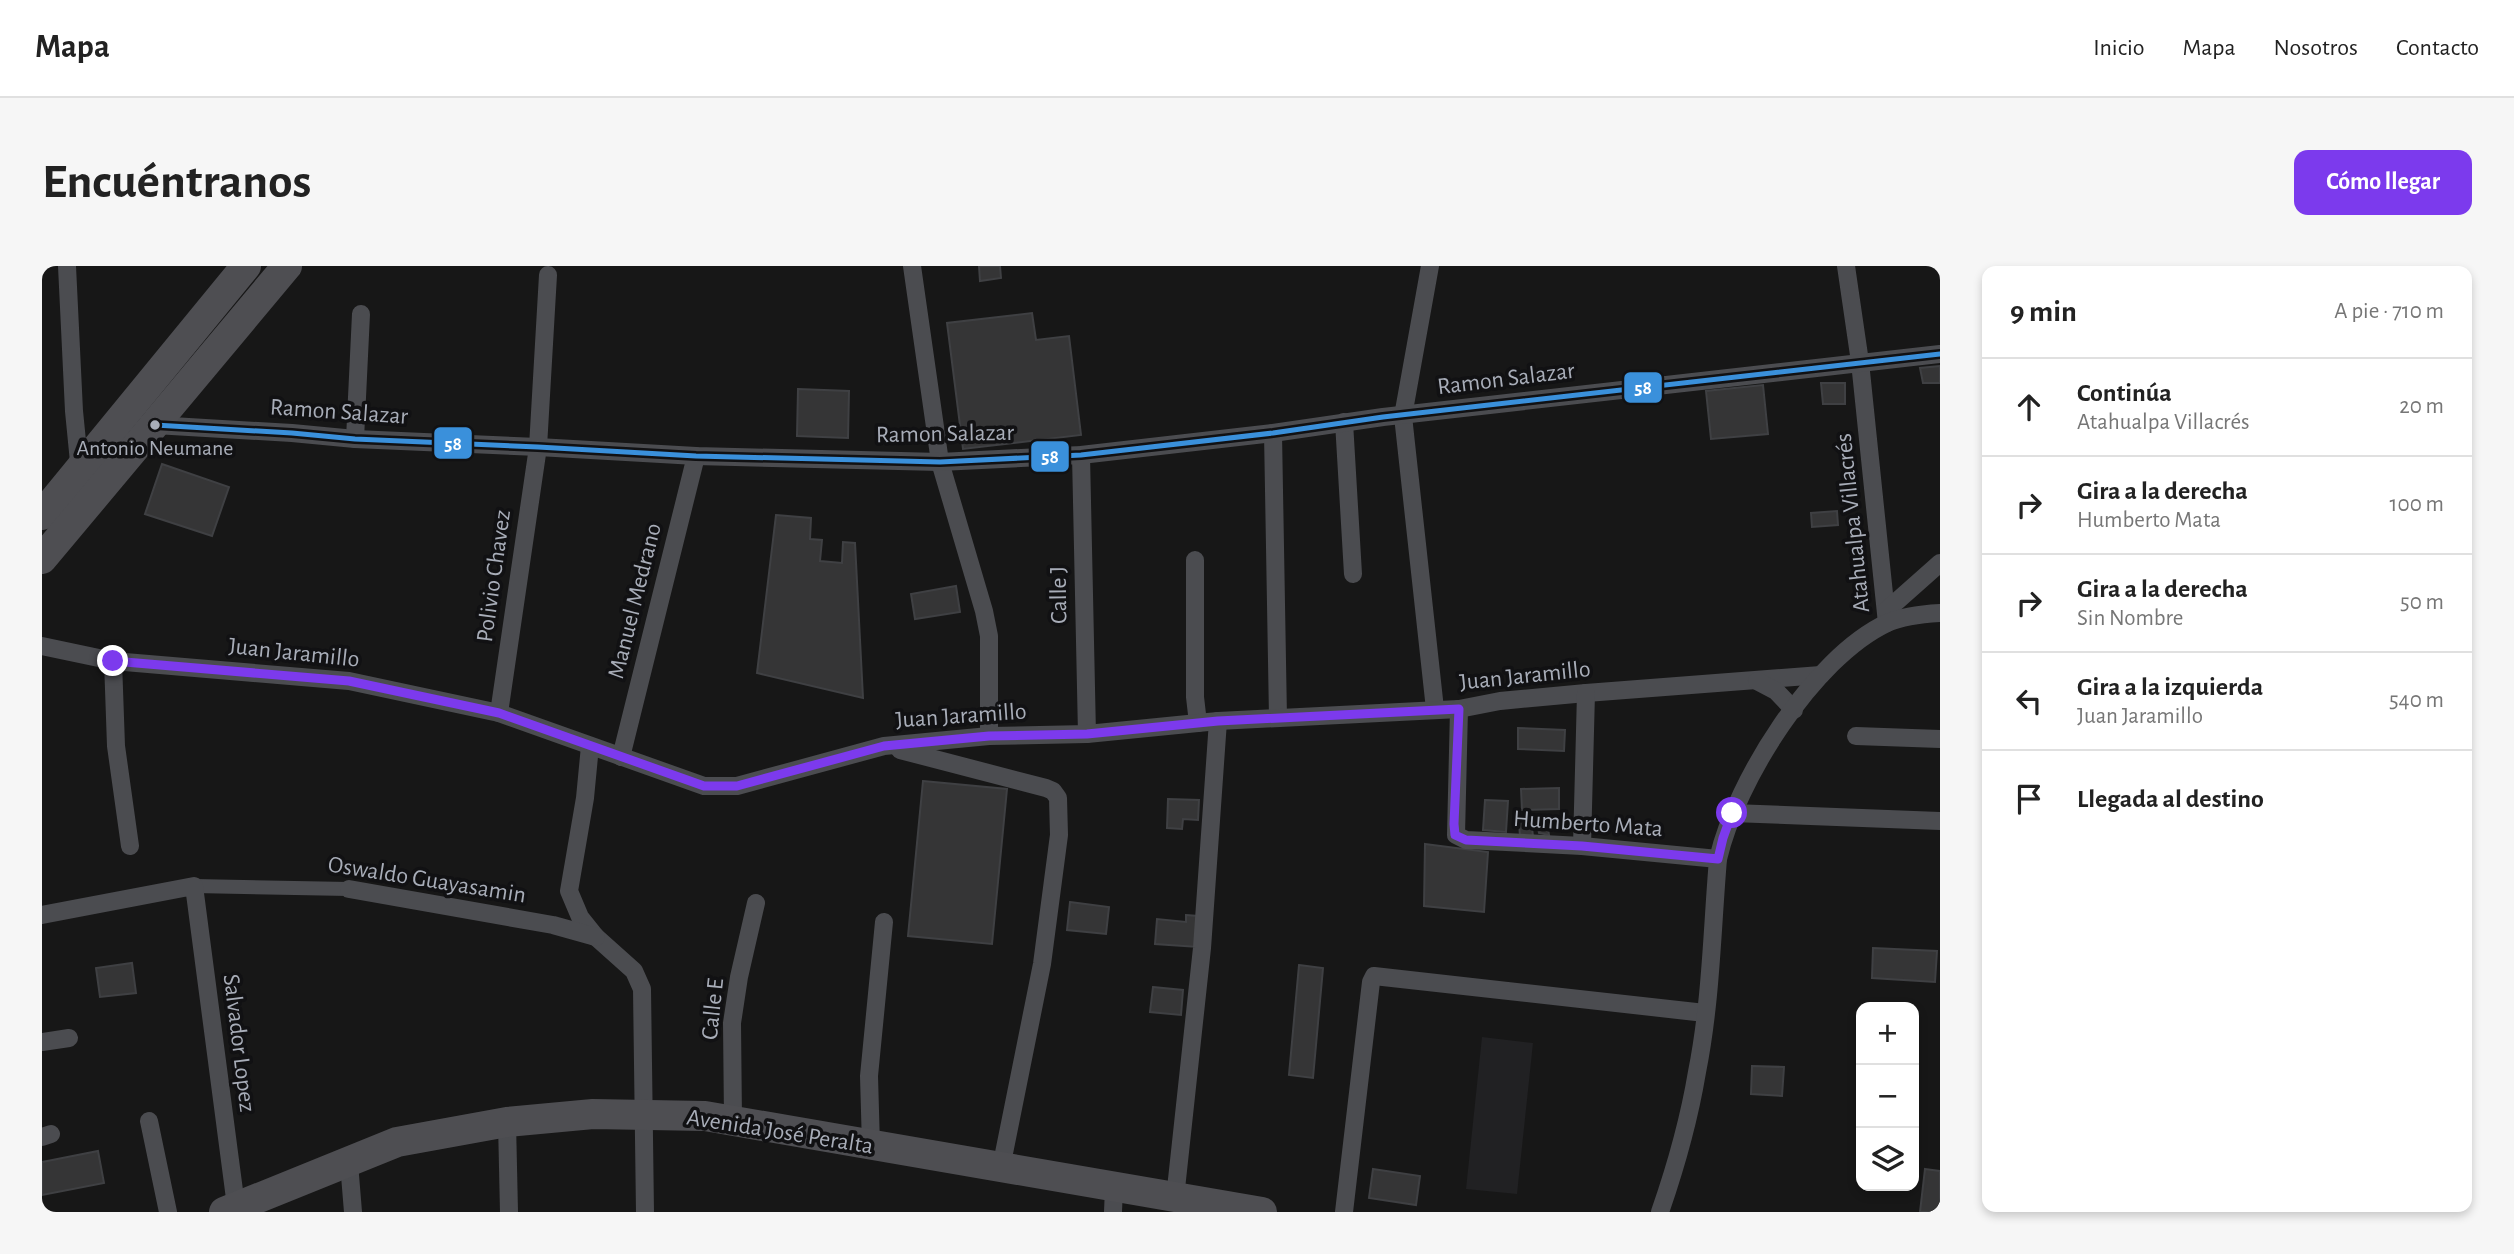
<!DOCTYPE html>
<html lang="es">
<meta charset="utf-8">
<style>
body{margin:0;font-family:"Alegreya Sans",sans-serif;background:#f6f6f6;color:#222}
.controls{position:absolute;right:21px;bottom:21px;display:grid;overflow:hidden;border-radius:14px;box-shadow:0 4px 10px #0003}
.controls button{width:63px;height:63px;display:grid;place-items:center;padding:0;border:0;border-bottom:2px solid #e0e0e0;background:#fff;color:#222;font:35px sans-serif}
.stop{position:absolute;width:21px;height:21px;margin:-16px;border:5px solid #7c3aed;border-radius:50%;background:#fff}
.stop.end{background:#7c3aed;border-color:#fff;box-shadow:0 2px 7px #0008}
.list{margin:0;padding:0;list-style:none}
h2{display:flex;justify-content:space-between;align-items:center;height:91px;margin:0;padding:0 28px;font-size:30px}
h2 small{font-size:23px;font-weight:400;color:#767676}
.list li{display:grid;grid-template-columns:46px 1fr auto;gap:21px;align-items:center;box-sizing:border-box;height:98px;padding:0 28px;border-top:2px solid #e0e0e0}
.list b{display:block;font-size:26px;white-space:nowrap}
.list p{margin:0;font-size:23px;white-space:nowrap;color:#767676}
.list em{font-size:23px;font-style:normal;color:#767676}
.icon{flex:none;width:38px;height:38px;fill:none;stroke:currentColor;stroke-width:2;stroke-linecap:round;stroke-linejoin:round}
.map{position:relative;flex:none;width:1898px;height:946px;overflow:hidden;border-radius:14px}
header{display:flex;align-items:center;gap:42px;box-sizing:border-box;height:98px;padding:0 35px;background:#fff;border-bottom:2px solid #e0e0e0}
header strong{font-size:33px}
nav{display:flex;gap:38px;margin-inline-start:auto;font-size:24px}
.intro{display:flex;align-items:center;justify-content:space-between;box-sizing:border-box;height:168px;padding:0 42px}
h1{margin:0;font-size:49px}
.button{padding:18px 32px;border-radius:14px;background:#7c3aed;color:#fff;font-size:24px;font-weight:700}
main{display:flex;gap:42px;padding:0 42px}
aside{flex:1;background:#fff;border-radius:14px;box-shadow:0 4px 10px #0003}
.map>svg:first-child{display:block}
.built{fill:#212123}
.building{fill:#353536;stroke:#3f4043;stroke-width:2}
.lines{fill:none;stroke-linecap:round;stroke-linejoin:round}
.pedestrian{stroke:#4b4c50;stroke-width:14}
.minor{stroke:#4b4c50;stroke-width:18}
.trunk{stroke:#4e4e52;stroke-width:30}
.bus-1-casing{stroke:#111113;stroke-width:10}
.bus-1{stroke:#3a90db;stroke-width:5}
.route{stroke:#7c3aed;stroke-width:9}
.bus-dot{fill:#a8adb8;stroke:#111113;stroke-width:2.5}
.labels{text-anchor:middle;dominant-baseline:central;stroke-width:7;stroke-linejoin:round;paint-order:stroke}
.bus-label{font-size:22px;fill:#a8adb8;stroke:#111113}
.street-label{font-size:24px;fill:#a8adb8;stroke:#111113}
.line-badge{stroke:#111113;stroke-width:2.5}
.badge-label{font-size:19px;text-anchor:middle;font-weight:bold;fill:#fff}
</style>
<header>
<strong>Mapa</strong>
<nav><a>Inicio</a><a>Mapa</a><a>Nosotros</a><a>Contacto</a></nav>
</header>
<div class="intro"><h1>Encuéntranos</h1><a class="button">Cómo llegar</a></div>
<main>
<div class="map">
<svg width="1898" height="946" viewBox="0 0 1898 946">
<rect width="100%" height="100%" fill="#171717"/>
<polygon class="built" points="1440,771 1491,777 1475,928 1424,923"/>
<g class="building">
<polygon points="937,0 958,0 959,12 938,15"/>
<polygon points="990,47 994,74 1027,70 1039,169 921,183 905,57"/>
<polygon points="1898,100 1898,117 1881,117 1878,102"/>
<polygon points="1779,117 1803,117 1803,138 1781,138"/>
<polygon points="1721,119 1726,168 1669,173 1664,125"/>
<polygon points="756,123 807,125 806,172 755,170"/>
<polygon points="120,198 187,221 170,270 103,248"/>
<polygon points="1795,245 1796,259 1770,261 1769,247"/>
<polygon points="734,249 769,252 768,273 780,274 778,295 800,297 801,276 813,277 821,432 715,407"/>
<polygon points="914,320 918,346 873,353 869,328"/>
<polygon points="1476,462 1523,464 1522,485 1476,483"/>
<polygon points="881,515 965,523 950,678 866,670"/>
<polygon points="1517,522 1517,543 1480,544 1479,523"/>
<polygon points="1126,533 1157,534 1156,554 1141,553 1140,563 1125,562"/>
<polygon points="1443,534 1466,535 1464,566 1441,564"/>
<polygon points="1504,550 1507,569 1497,567 1494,552"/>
<polygon points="1489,554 1491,570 1478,571 1477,555"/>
<polygon points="1383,578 1446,586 1442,646 1382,640"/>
<polygon points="1028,636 1067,641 1064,668 1025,664"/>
<polygon points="1144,649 1156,650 1156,681 1113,678 1115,653 1144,656"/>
<polygon points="1831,682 1895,685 1893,716 1830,712"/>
<polygon points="90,697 94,727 58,731 54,702"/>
<polygon points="1257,699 1281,702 1271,812 1247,809"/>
<polygon points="1111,721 1141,724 1139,749 1108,746"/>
<polygon points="1710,800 1742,801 1740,830 1709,828"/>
<polygon points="56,885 62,917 0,929 0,896"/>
<polygon points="1331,903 1378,910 1374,939 1327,932"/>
<polygon points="1883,903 1898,905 1898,946 1878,946"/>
</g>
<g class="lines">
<polyline class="pedestrian" points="152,620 307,623"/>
<g class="minor">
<polyline points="25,0 32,145 38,206"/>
<polyline points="870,0 898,196 942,345 947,370 947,470"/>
<polyline points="1388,0 1361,150 1393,443"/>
<polyline points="1804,0 1818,96 1845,357"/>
<polyline points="1302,156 1311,308"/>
<polyline points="113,159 250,167 313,173 496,181 654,190 898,196 1039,189 1231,167 1341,151 1898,88"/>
<polyline points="1231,167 1236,452"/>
<polyline points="313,173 319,48"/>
<polyline points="1039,189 1045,468"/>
<polyline points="1153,294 1153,431 1156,457"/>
<polyline points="1845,344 1898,297"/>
<polyline points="0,380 71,395 307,415 457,447 662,520 695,520 842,480 947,470 1045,468 1176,455 1417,443 1458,435 1544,427 1779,409"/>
<polyline points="71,395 74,480 88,580"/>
<polyline points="1715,415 1734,425 1752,444"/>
<polyline points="1417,443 1414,569 1424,574 1540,580 1676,593"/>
<polyline points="457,447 496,181 506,9"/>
<polyline points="1814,470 1898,473"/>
<polyline points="548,480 543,532 527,625 538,651 554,671 592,705 600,723 603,946"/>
<polyline points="858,484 1004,522 1011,525 1016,532 1017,569 1000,698 959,902"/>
<polyline points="579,491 654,190"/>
<polyline points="1690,547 1898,555"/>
<polyline points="1540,580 1544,427"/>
<polyline points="307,623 511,659 554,671"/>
<polyline points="0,649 152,620 194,940"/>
<polyline points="0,776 27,772"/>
<polyline points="691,854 690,757 697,711 714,637"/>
<polyline points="107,855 126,946"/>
<polyline points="465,856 467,946"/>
<polyline points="0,871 9,868"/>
<polyline points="829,880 827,810 842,656"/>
<polyline points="307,897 311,946"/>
<polyline points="1133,932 1160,682 1176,455"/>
<polyline points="1071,946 1072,921"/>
<polyline points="1302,946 1329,716 1332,710 1663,747"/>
<path d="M1618,946C1634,900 1647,854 1655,806C1669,736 1670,664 1676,593C1694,515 1771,392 1845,357C1861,350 1880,348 1898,347"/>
</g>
<g class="trunk">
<polyline points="0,249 204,0"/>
<polyline points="0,293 245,0"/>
<polyline points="182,946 355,876 465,856 551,848 663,850 1220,946"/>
</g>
<g class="bus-1-casing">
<polyline id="bus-1" points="113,159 250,167 313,173 496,181 654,190 898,196 1039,189 1231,167 1341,151 1898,88"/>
</g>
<use href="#bus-1" class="bus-1"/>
</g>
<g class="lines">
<polyline class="route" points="71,395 307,415 457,447 662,520 695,520 842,480 947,470 1045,468 1176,455 1417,443 1412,558 1413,569 1424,574 1540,580 1676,593 1681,572 1690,547"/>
</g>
<circle class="bus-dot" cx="113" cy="159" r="6"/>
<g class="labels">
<g class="bus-label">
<text x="113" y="182">Antonio Neumane</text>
</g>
<g class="street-label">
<text transform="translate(1464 113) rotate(-7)">Ramon Salazar</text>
<text transform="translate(297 146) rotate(4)">Ramon Salazar</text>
<text transform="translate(903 168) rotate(-1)">Ramon Salazar</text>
<text transform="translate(1811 257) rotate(-96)">Atahualpa Villacrés</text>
<text transform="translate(452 310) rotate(-82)">Polivio Chavez</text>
<text transform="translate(1017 329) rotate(-91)">Calle J</text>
<text transform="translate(593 335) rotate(-76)">Manuel Medrano</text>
<text transform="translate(252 387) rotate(6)">Juan Jaramillo</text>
<text transform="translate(1483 410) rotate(-6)">Juan Jaramillo</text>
<text transform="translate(919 450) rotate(-4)">Juan Jaramillo</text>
<text transform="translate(1546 558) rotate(4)">Humberto Mata</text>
<text transform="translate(385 614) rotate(9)">Oswaldo Guayasamin</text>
<text transform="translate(671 743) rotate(-84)">Calle E</text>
<text transform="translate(197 777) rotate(83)">Salvador Lopez</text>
<text transform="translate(738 866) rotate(9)">Avenida José Peralta</text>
</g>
</g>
<g class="line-badge">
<rect x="1581" y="105" width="40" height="33" rx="7" fill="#3a90db"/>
<rect x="391" y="160" width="40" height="34" rx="7" fill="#3a90db"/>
<rect x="988" y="174" width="40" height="33" rx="7" fill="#3a90db"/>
</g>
<g class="badge-label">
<text x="1601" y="128">58</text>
<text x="411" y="184">58</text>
<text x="1008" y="197">58</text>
</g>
</svg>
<div class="controls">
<button>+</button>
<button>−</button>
<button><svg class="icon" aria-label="layers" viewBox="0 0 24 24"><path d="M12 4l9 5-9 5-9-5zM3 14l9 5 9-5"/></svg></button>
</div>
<div class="stop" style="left:1690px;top:547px"></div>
<div class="stop end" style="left:71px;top:395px"></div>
</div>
<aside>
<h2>9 min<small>A pie · 710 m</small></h2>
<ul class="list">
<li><svg class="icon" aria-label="ahead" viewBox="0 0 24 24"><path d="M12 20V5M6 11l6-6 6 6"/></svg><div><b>Continúa</b><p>Atahualpa Villacrés</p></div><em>20 m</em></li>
<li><svg class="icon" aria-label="right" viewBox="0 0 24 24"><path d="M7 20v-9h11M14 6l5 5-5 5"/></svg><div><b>Gira a la derecha</b><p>Humberto Mata</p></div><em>100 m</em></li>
<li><svg class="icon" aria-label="right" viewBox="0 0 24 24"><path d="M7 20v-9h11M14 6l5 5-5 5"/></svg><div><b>Gira a la derecha</b><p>Sin Nombre</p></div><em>50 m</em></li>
<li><svg class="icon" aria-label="left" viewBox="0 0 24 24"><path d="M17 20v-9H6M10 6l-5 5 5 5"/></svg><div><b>Gira a la izquierda</b><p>Juan Jaramillo</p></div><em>540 m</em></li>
<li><svg class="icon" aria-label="arrive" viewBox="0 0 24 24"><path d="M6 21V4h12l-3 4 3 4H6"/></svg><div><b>Llegada al destino</b></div></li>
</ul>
</aside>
</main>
